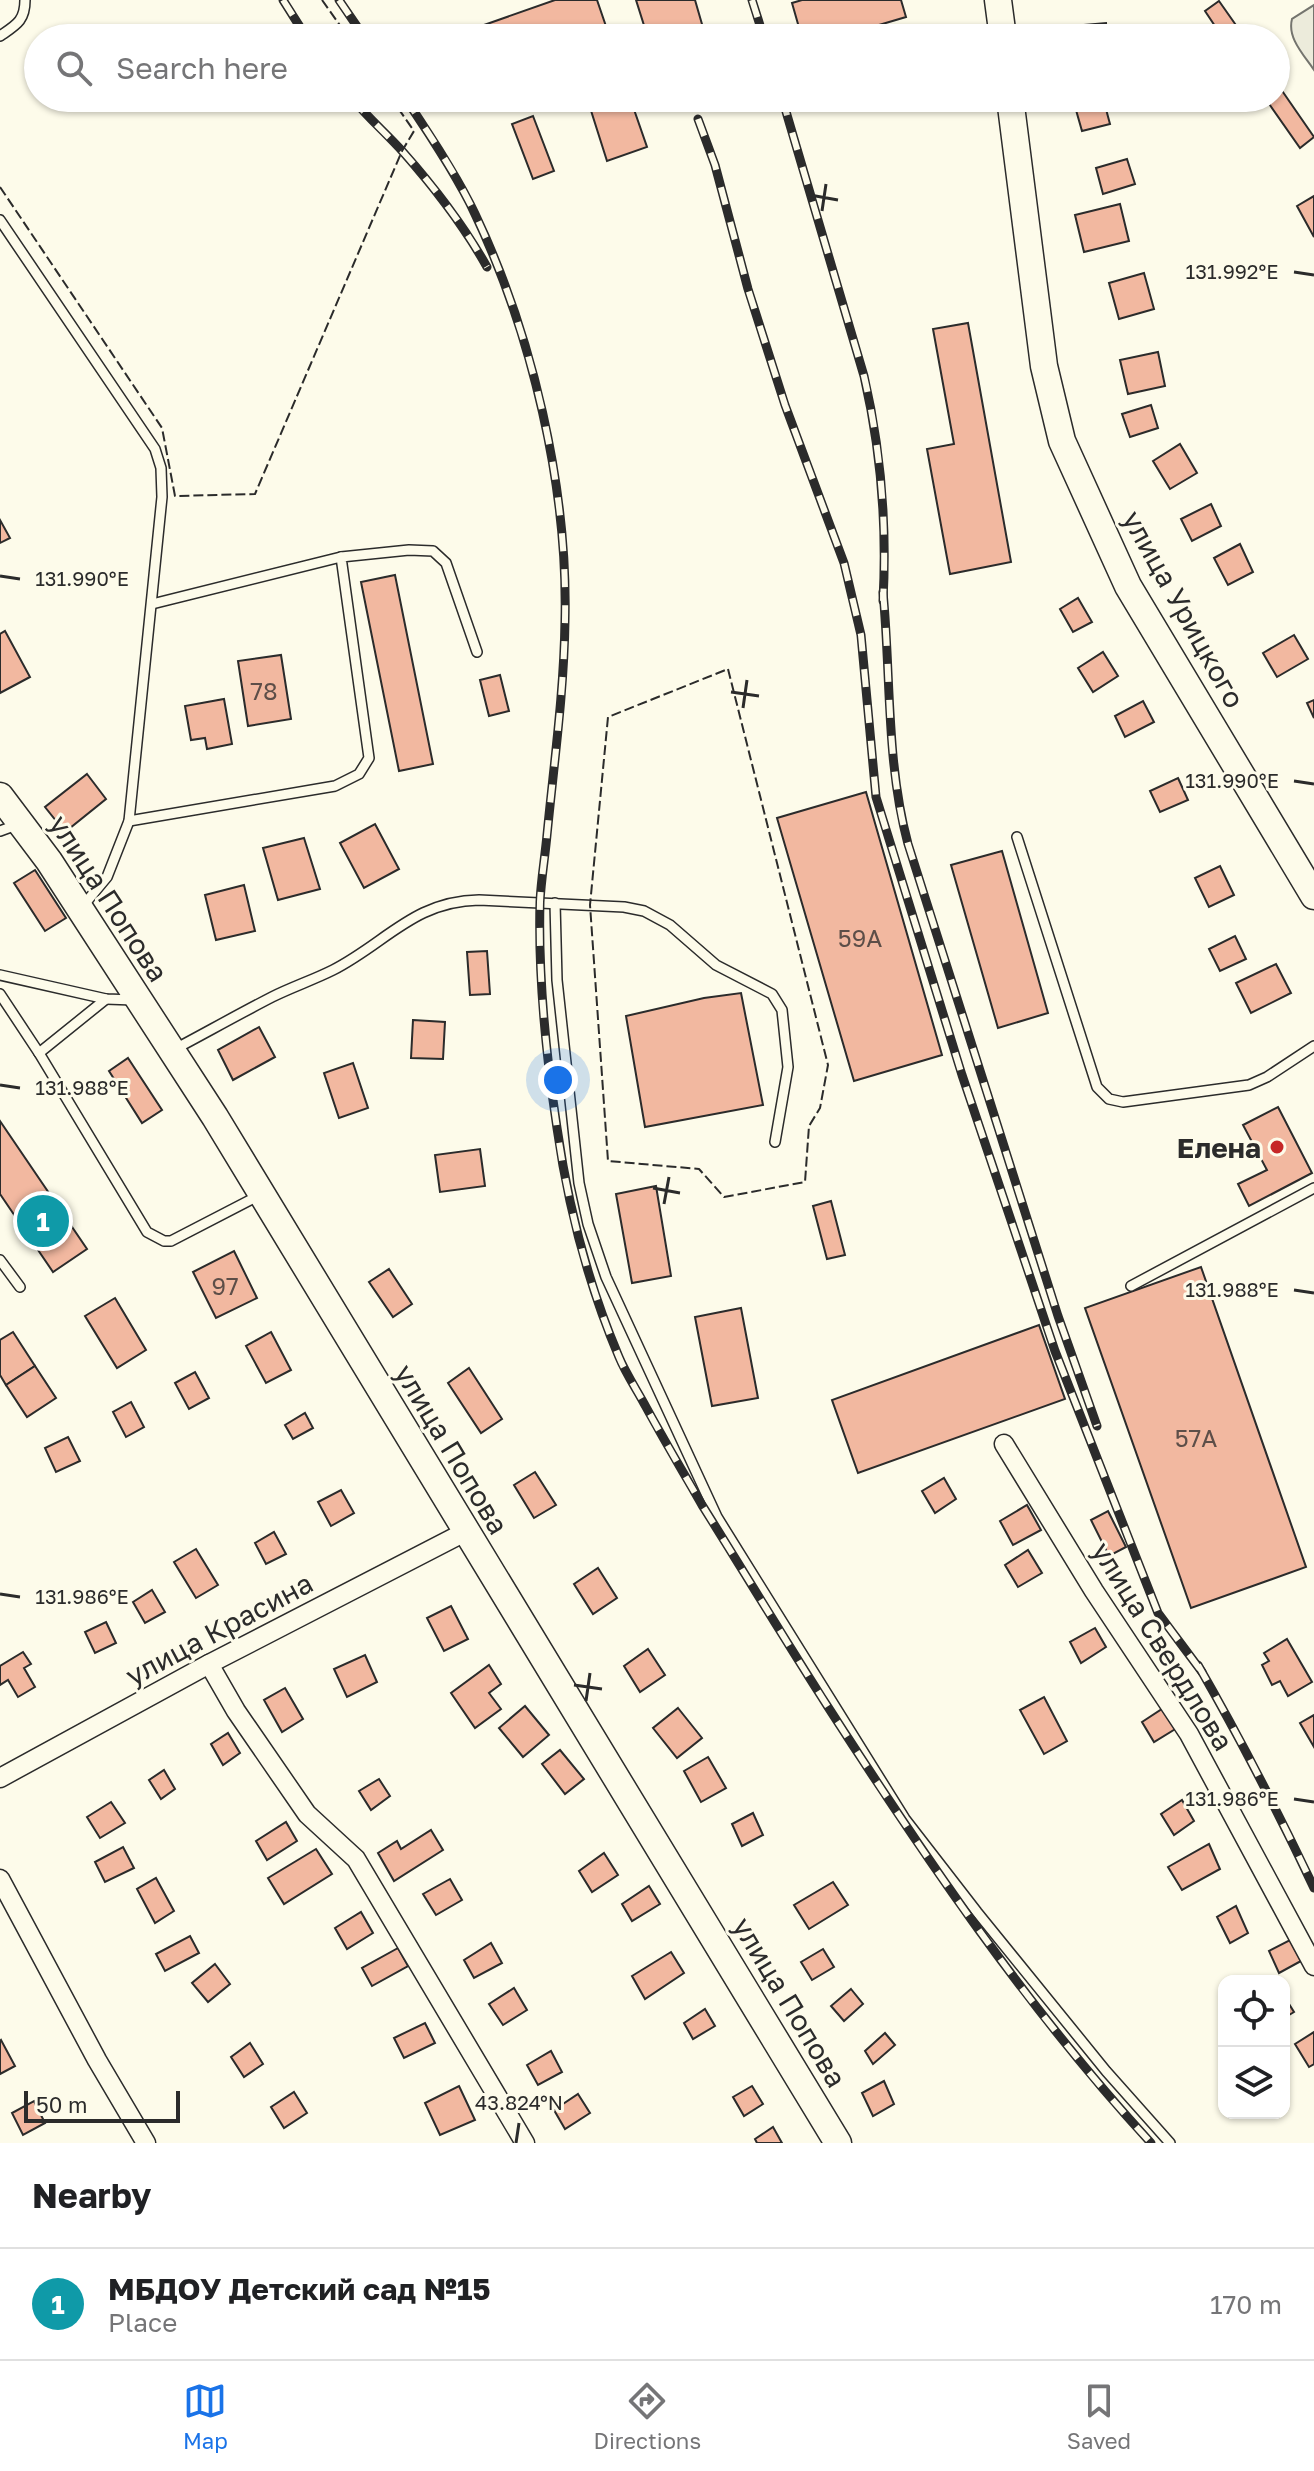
<!DOCTYPE html>
<meta charset="utf-8">
<style>
body{margin:0;font-family:"Golos Text",sans-serif;background:#f2f2f2;color:#202124}
.controls{position:absolute;right:24px;bottom:24px;display:grid;overflow:hidden;border-radius:16px;box-shadow:0 2px 6px #0004}
.controls button{width:72px;height:72px;display:grid;place-items:center;padding:0;border:0;border-bottom:2px solid #e0e0e0;background:#fff;color:#202124;font:40px sans-serif}
.scale{position:absolute;left:24px;bottom:20px;width:156px;box-sizing:border-box;padding-left:8px;border:4px solid #2b2b2b;border-top:0;font-size:22px;line-height:28px;white-space:nowrap;color:#2b2b2b;-webkit-text-stroke:6px #fdfbea;paint-order:stroke}
.you{position:absolute;left:558px;top:1080px;width:28px;height:28px;margin:-20px;border:6px solid #fff;border-radius:50%;background:#1a73e8;box-shadow:0 0 0 12px #1a73e833}
.badge{display:grid;place-items:center;width:52px;height:52px;border-radius:50%;background:#1a73e8;color:#fff;font-size:26px;font-weight:700}
.pin{position:absolute;translate:-50% -50%;border:4px solid #fff;box-shadow:0 2px 8px #0006}
.list{margin:0;padding:0;list-style:none}
h2{display:flex;justify-content:space-between;align-items:center;height:104px;margin:0;padding:0 32px;font-size:34px}
h2 small{font-size:26px;font-weight:400;color:#757577}
.list li{display:grid;grid-template-columns:52px 1fr auto;gap:24px;align-items:center;box-sizing:border-box;height:112px;padding:0 32px;border-top:2px solid #e0e0e0}
.list b{display:block;font-size:30px;white-space:nowrap}
.list p{margin:0;font-size:26px;white-space:nowrap;color:#757577}
.list em{font-size:26px;font-style:normal;color:#757577}
.icon{flex:none;width:44px;height:44px;fill:none;stroke:currentColor;stroke-width:2;stroke-linecap:round;stroke-linejoin:round}
.map{position:relative;flex:none;width:1314px;height:2143px;overflow:hidden}
.search{position:absolute;background:#fff;box-shadow:0 2px 6px #0004;left:24px;right:24px;top:24px;height:88px;display:flex;align-items:center;gap:20px;box-sizing:border-box;padding:0 28px;border-radius:44px;color:#757577;font-size:30px}
.sheet{height:216px;background:#fff}
nav{display:flex;justify-content:space-around;align-items:center;box-sizing:border-box;height:112px;border-top:2px solid #e0e0e0;background:#fff;font-size:22px;color:#757577}
nav a{display:grid;justify-items:center;gap:4px}
nav .on{color:#1a73e8}
.map>svg:first-child{display:block}
.green{fill:#ecebdb;stroke:#74746e;stroke-width:2}
.building{fill:#f2b8a0;stroke:#2b2b2b;stroke-width:2}
.lines{fill:none;stroke-linecap:round;stroke-linejoin:round}
.lane-casing{stroke:#2b2b2b;stroke-width:12}
.street-casing{stroke:#2b2b2b;stroke-width:21}
.secondary-casing{stroke:#2b2b2b;stroke-width:29}
.lane{stroke:#fdfbea;stroke-width:9}
.street{stroke:#fdfbea;stroke-width:18}
.secondary{stroke:#fdfbea;stroke-width:26}
.rail-casing{stroke:#2b2b2b;stroke-width:9}
.rail{stroke:#fdfbea;stroke-width:6;stroke-dasharray:18;stroke-linecap:butt}
.fence{stroke:#2b2b2b;stroke-width:2;stroke-dasharray:10 4;stroke-linecap:butt}
.ticks{fill:none;stroke:#2b2b2b;stroke-width:3}
.poi-dot{fill:#c62828;stroke:#fdfbea;stroke-width:3}
.labels{text-anchor:middle;dominant-baseline:central;stroke-width:6;stroke-linejoin:round;paint-order:stroke}
.number-label{font-size:24px;fill:#5d4e48}
.street-label{font-size:28px;fill:#2b2b2b;stroke:#fdfbea}
.poi-label{font-size:28px;font-weight:bold;fill:#2b2b2b;stroke:#fdfbea;text-anchor:end}
.ticks-label{font-size:20px;text-anchor:middle;fill:#2b2b2b;stroke:#fdfbea;stroke-width:6;stroke-linejoin:round;paint-order:stroke}
</style>
<div class="map">
<svg width="1314" height="2143" viewBox="0 0 1314 2143">
<rect width="100%" height="100%" fill="#fdfbea"/>
<path class="green" d="M1314,5V70C1304,55 1287,38 1292,19Z"/>
<g class="building">
<polygon points="555,0 597,0 610,38 447,38"/>
<polygon points="636,0 695,0 706,38 648,38"/>
<polygon points="802,0 901,0 906,17 835,38 802,38 792,3"/>
<polygon points="1219,1 1245,38 1223,38 1205,11"/>
<polygon points="1106,23 1107,38 1062,38 1061,27"/>
<polygon points="975,30 977,38 949,38"/>
<polygon points="1276,82 1314,137 1300,148 1265,98 1276,98"/>
<polygon points="587,98 630,98 647,147 607,161"/>
<polygon points="1092,98 1103,98 1110,124 1082,131 1074,103"/>
<polygon points="533,116 554,171 533,179 512,124"/>
<polygon points="1127,159 1135,184 1103,194 1096,168"/>
<polygon points="1314,196 1314,237 1297,206"/>
<polygon points="1120,204 1129,241 1084,252 1075,215"/>
<polygon points="1144,273 1154,309 1119,319 1109,283"/>
<polygon points="968,323 1011,562 950,574 927,449 954,444 933,329"/>
<polygon points="1158,352 1165,386 1128,394 1120,360"/>
<polygon points="1151,405 1158,428 1130,437 1122,414"/>
<polygon points="1180,444 1197,473 1170,489 1153,461"/>
<polygon points="1211,504 1221,526 1192,541 1181,519"/>
<polygon points="0,520 10,538 0,543"/>
<polygon points="1240,544 1253,572 1228,585 1214,558"/>
<polygon points="395,575 433,764 399,771 361,582"/>
<polygon points="1078,598 1092,622 1073,632 1060,609"/>
<polygon points="5,631 30,677 0,693 0,634"/>
<polygon points="1294,635 1308,659 1277,677 1263,653"/>
<polygon points="1103,652 1118,676 1093,692 1078,668"/>
<polygon points="281,655 291,719 248,726 238,661"/>
<polygon points="500,675 509,711 489,716 480,680"/>
<polygon points="224,699 232,744 207,749 205,738 191,740 185,706"/>
<polygon points="1314,700 1314,718 1307,703"/>
<polygon points="1143,701 1154,722 1125,737 1115,716"/>
<polygon points="87,774 106,799 65,832 45,807"/>
<polygon points="1178,778 1188,800 1160,812 1150,791"/>
<polygon points="866,792 942,1055 854,1081 777,818"/>
<polygon points="375,824 399,869 364,888 340,843"/>
<polygon points="304,838 320,889 278,900 263,848"/>
<polygon points="1002,851 1048,1013 998,1028 951,865"/>
<polygon points="1220,866 1234,895 1209,907 1195,878"/>
<polygon points="35,870 66,918 45,931 14,883"/>
<polygon points="244,885 255,931 216,940 205,895"/>
<polygon points="1235,936 1246,959 1220,971 1209,949"/>
<polygon points="487,951 490,994 470,995 467,952"/>
<polygon points="1276,964 1291,993 1251,1013 1236,983"/>
<polygon points="741,993 763,1105 645,1127 626,1016 704,998"/>
<polygon points="413,1020 445,1022 443,1059 411,1058"/>
<polygon points="259,1027 275,1057 233,1080 218,1050"/>
<polygon points="128,1058 162,1110 142,1123 109,1071"/>
<polygon points="353,1063 368,1108 339,1118 324,1073"/>
<polygon points="1278,1107 1312,1173 1249,1206 1238,1184 1267,1170 1243,1125"/>
<polygon points="0,1121 87,1249 53,1272 0,1194"/>
<polygon points="480,1149 485,1186 440,1192 435,1155"/>
<polygon points="656,1186 671,1276 632,1283 616,1194"/>
<polygon points="831,1201 845,1255 827,1259 813,1206"/>
<polygon points="234,1251 257,1298 216,1318 193,1272"/>
<polygon points="1201,1267 1306,1567 1191,1608 1085,1308"/>
<polygon points="389,1269 412,1304 393,1317 369,1282"/>
<polygon points="115,1298 146,1350 117,1368 85,1316"/>
<polygon points="741,1308 758,1398 712,1406 695,1317"/>
<polygon points="1039,1325 1065,1399 858,1473 832,1400"/>
<polygon points="13,1332 35,1366 6,1385 0,1375 0,1340"/>
<polygon points="271,1332 291,1370 266,1383 246,1346"/>
<polygon points="35,1366 56,1398 27,1417 6,1385"/>
<polygon points="469,1368 502,1419 481,1433 448,1383"/>
<polygon points="195,1372 209,1398 189,1409 175,1383"/>
<polygon points="131,1402 144,1427 126,1437 113,1412"/>
<polygon points="305,1413 313,1428 293,1439 285,1425"/>
<polygon points="68,1437 80,1461 56,1472 45,1448"/>
<polygon points="535,1472 556,1505 534,1518 514,1485"/>
<polygon points="944,1478 956,1499 935,1513 922,1491"/>
<polygon points="341,1490 354,1513 331,1526 318,1502"/>
<polygon points="1027,1505 1041,1530 1013,1545 1000,1521"/>
<polygon points="1108,1511 1126,1547 1109,1556 1091,1520"/>
<polygon points="274,1532 286,1554 266,1564 255,1543"/>
<polygon points="196,1549 218,1585 196,1598 174,1562"/>
<polygon points="1028,1550 1042,1573 1018,1587 1005,1565"/>
<polygon points="598,1568 617,1598 593,1614 574,1584"/>
<polygon points="152,1590 165,1612 145,1623 133,1602"/>
<polygon points="451,1606 468,1639 444,1651 427,1618"/>
<polygon points="106,1622 116,1643 95,1653 85,1632"/>
<polygon points="1095,1628 1106,1647 1081,1663 1070,1642"/>
<polygon points="1287,1639 1312,1682 1288,1696 1280,1681 1272,1685 1262,1665 1269,1661 1264,1653"/>
<polygon points="648,1649 665,1675 640,1692 624,1666"/>
<polygon points="23,1652 31,1664 24,1668 35,1687 18,1697 8,1680 0,1685 0,1666"/>
<polygon points="365,1655 377,1682 347,1697 334,1669"/>
<polygon points="489,1665 501,1684 489,1693 501,1709 475,1728 451,1693"/>
<polygon points="285,1688 303,1719 282,1732 264,1700"/>
<polygon points="1044,1697 1067,1741 1044,1754 1020,1710"/>
<polygon points="525,1706 549,1735 523,1757 499,1728"/>
<polygon points="1165,1707 1177,1728 1154,1742 1142,1722"/>
<polygon points="678,1708 702,1738 677,1758 653,1728"/>
<polygon points="1314,1715 1314,1747 1300,1723"/>
<polygon points="228,1733 240,1753 223,1765 211,1744"/>
<polygon points="560,1750 584,1779 565,1794 542,1764"/>
<polygon points="708,1757 726,1788 701,1802 684,1771"/>
<polygon points="164,1770 175,1789 161,1799 149,1780"/>
<polygon points="379,1779 390,1796 371,1810 359,1791"/>
<polygon points="1182,1800 1194,1821 1174,1835 1161,1814"/>
<polygon points="111,1802 125,1823 100,1838 87,1817"/>
<polygon points="753,1813 763,1835 742,1846 732,1824"/>
<polygon points="286,1822 297,1841 267,1860 256,1841"/>
<polygon points="431,1830 443,1850 394,1881 378,1853 397,1841 401,1849"/>
<polygon points="1209,1844 1220,1869 1182,1890 1168,1867"/>
<polygon points="123,1847 134,1868 105,1882 95,1862"/>
<polygon points="316,1849 332,1874 284,1904 268,1878"/>
<polygon points="604,1853 618,1875 592,1892 579,1871"/>
<polygon points="156,1878 174,1911 155,1923 137,1889"/>
<polygon points="450,1879 462,1900 436,1915 423,1894"/>
<polygon points="833,1882 848,1905 809,1929 794,1905"/>
<polygon points="649,1886 660,1904 632,1921 622,1904"/>
<polygon points="1236,1906 1248,1933 1230,1943 1217,1917"/>
<polygon points="361,1912 373,1933 347,1949 335,1928"/>
<polygon points="190,1936 199,1953 165,1971 156,1954"/>
<polygon points="1290,1940 1301,1961 1279,1973 1269,1951"/>
<polygon points="491,1943 502,1963 474,1978 464,1960"/>
<polygon points="398,1948 408,1966 372,1986 362,1968"/>
<polygon points="823,1949 834,1967 812,1980 801,1962"/>
<polygon points="671,1952 684,1973 645,1999 632,1976"/>
<polygon points="215,1964 230,1984 208,2002 192,1983"/>
<polygon points="514,1988 527,2010 503,2025 489,2004"/>
<polygon points="851,1989 863,2004 844,2021 831,2006"/>
<polygon points="1284,1996 1294,2012 1284,2018"/>
<polygon points="705,2009 715,2026 693,2039 684,2023"/>
<polygon points="425,2023 435,2043 404,2058 394,2038"/>
<polygon points="1314,2032 1314,2064 1309,2067 1295,2044"/>
<polygon points="885,2033 895,2045 873,2064 865,2051"/>
<polygon points="1,2040 15,2066 0,2074 0,2041"/>
<polygon points="250,2043 263,2064 244,2077 231,2057"/>
<polygon points="551,2051 562,2072 538,2085 527,2065"/>
<polygon points="884,2081 894,2104 873,2116 862,2093"/>
<polygon points="459,2086 475,2120 440,2135 425,2103"/>
<polygon points="752,2086 763,2104 744,2116 733,2097"/>
<polygon points="294,2092 307,2113 284,2128 271,2107"/>
<polygon points="578,2094 590,2113 565,2129 554,2110"/>
<polygon points="34,2101 45,2123 23,2135 12,2113"/>
<polygon points="773,2127 782,2143 757,2143 755,2139"/>
</g>
<g class="lines">
<g class="lane-casing">
<g id="lane">
<path d="M0,36C16,25 25,21 25,0"/>
<polyline points="0,220 155,449 161,468 162,497 129,821 107,877 82,907"/>
<polyline points="152,604 341,557"/>
<polyline points="129,821 335,786 359,774 369,758 341,557 409,550 433,551 446,563 477,652"/>
<polyline points="0,831 19,824"/>
<polyline points="1017,837 1097,1087 1109,1099 1123,1102 1249,1085 1267,1077 1314,1046"/>
<polyline points="555,903 557,980 579,1183 588,1224 606,1277 717,1517 905,1819 977,1912 1106,2071 1170,2143"/>
<polyline points="0,975 106,999 134,1000"/>
<polyline points="0,994 39,1053 147,1232 164,1241 171,1241 258,1196"/>
<path d="M175,1049C207,1032 239,1014 272,997C292,987 313,980 333,970C386,943 414,901 479,900L624,907L644,911L670,925L716,965L772,994L782,1010L788,1067L775,1142"/>
<polyline points="39,1053 106,999"/>
<polyline points="0,1260 20,1287"/>
<polyline points="1131,1286 1314,1188"/>
</g>
</g>
<g class="street-casing">
<g id="street">
<polyline points="1004,1444 1094,1591 1189,1734 1314,1966"/>
<polyline points="209,1664 236,1711 307,1814 356,1859 525,2143"/>
<polyline points="0,1778 209,1664 465,1532"/>
<polyline points="0,1879 97,2060 146,2143"/>
</g>
</g>
<g class="secondary-casing">
<g id="secondary">
<polyline points="998,0 1003,38"/>
<polyline points="1010,98 1044,366 1062,441 1128,586 1314,896"/>
<polyline points="0,796 49,861 215,1117 838,2143"/>
</g>
</g>
<use href="#lane" class="lane"/>
<use href="#street" class="street"/>
<use href="#secondary" class="secondary"/>
<g class="rail-casing">
<g id="rail">
<polyline points="283,0 307,38"/>
<polyline points="339,0 365,38"/>
<polyline points="752,0 764,38"/>
<path d="M352,98C368,118 386,133 403,152C434,187 464,226 487,267"/>
<path d="M405,98C428,132 458,177 475,214C532,334 568,487 565,620C564,692 554,763 547,835C545,857 541,880 540,902C538,976 546,1055 557,1128C568,1206 588,1284 619,1357C626,1374 637,1390 646,1407C664,1440 683,1472 702,1505C744,1572 785,1640 828,1707C926,1859 1028,2009 1151,2143"/>
<path d="M782,98L864,376C881,450 887,526 883,601"/>
<polyline points="698,119 715,165 748,289 785,405 844,563 861,635 876,797 962,1075 1055,1351 1158,1613 1202,1672"/>
<path d="M883,592C891,676 886,762 908,844L1058,1316L1097,1426"/>
<path d="M1198,1665C1240,1738 1278,1812 1314,1888"/>
</g>
</g>
<use href="#rail" class="rail"/>
<g class="fence">
<polyline points="322,0 349,38"/>
<polyline points="0,187 162,428 175,496 255,494 402,151 414,131 391,98"/>
<polygon points="728,669 828,1065 820,1108 809,1126 805,1182 724,1197 699,1169 608,1161 590,905 608,717"/>
</g>
</g>
<path class="ticks" d="M810,195L838,200M822,211L826,184M1294,272L1314,275M0,576L20,579M731,692L759,696M743,708L747,680M1294,781L1314,784M0,1085L20,1088M653,1188L680,1193M664,1204L669,1177M1294,1290L1314,1293M0,1594L20,1597M574,1685L602,1689M586,1701L590,1673M1294,1799L1314,1802M516,2143L519,2123"/>
<circle class="poi-dot" cx="1277" cy="1147" r="8"/>
<g class="labels">
<g class="number-label">
<text x="264" y="690">78</text>
<text x="860" y="937">59А</text>
<text x="225" y="1285">97</text>
<text x="1196" y="1437">57А</text>
</g>
<g class="street-label">
<text transform="translate(1184 609) rotate(61)">улица Урицкого</text>
<text transform="translate(109 898) rotate(57)">улица Попова</text>
<text transform="translate(452 1449) rotate(59)">улица Попова</text>
<text transform="translate(219 1629) rotate(-28)">улица Красина</text>
<text transform="translate(1163 1646) rotate(58)">улица Свердлова</text>
<text transform="translate(790 2002) rotate(59)">улица Попова</text>
</g>
<g class="poi-label">
<text x="1261" y="1147">Елена</text>
</g>
</g>
<g class="ticks-label">
<text x="1232" y="279">131.992°E</text>
<text x="82" y="586">131.990°E</text>
<text x="1232" y="788">131.990°E</text>
<text x="82" y="1095">131.988°E</text>
<text x="1232" y="1297">131.988°E</text>
<text x="82" y="1604">131.986°E</text>
<text x="1232" y="1806">131.986°E</text>
<text x="519" y="2110">43.824°N</text>
</g>
</svg>
<div class="controls">
<button><svg class="icon" aria-label="locate" viewBox="0 0 24 24"><circle cx="12" cy="12" r="6"/><path d="M12 2v4M12 18v4M2 12h4M18 12h4"/></svg></button>
<button><svg class="icon" aria-label="layers" viewBox="0 0 24 24"><path d="M12 4l9 5-9 5-9-5zM3 14l9 5 9-5"/></svg></button>
</div>
<div class="scale">50 m</div>
<div class="you"></div>
<div class="pin badge" style="left:43px;top:1221px;background:#0f9aa8">1</div>
<div class="search"><svg class="icon" aria-label="search" viewBox="0 0 24 24"><circle cx="10" cy="10" r="6"/><path d="M15 15l6 6"/></svg>Search here</div>
</div>
<section class="sheet">
<h2>Nearby<small></small></h2>
<ul class="list">
<li><span class="badge" style="background:#0f9aa8">1</span><div><b>МБДОУ Детский сад №15</b><p>Place</p></div><em>170 m</em></li>
</ul>
</section>
<nav>
<a class="on"><svg class="icon" aria-label="map" viewBox="0 0 24 24"><path d="M3 6l6-2 6 2 6-2v14l-6 2-6-2-6 2zM9 4v14M15 6v14"/></svg>Map</a>
<a><svg class="icon" aria-label="directions" viewBox="0 0 24 24"><path d="M12 3l9 9-9 9-9-9zM9 14v-3h6M13 9l2 2-2 2"/></svg>Directions</a>
<a><svg class="icon" aria-label="saved" viewBox="0 0 24 24"><path d="M7 4h10v16l-5-4-5 4z"/></svg>Saved</a>
</nav>
